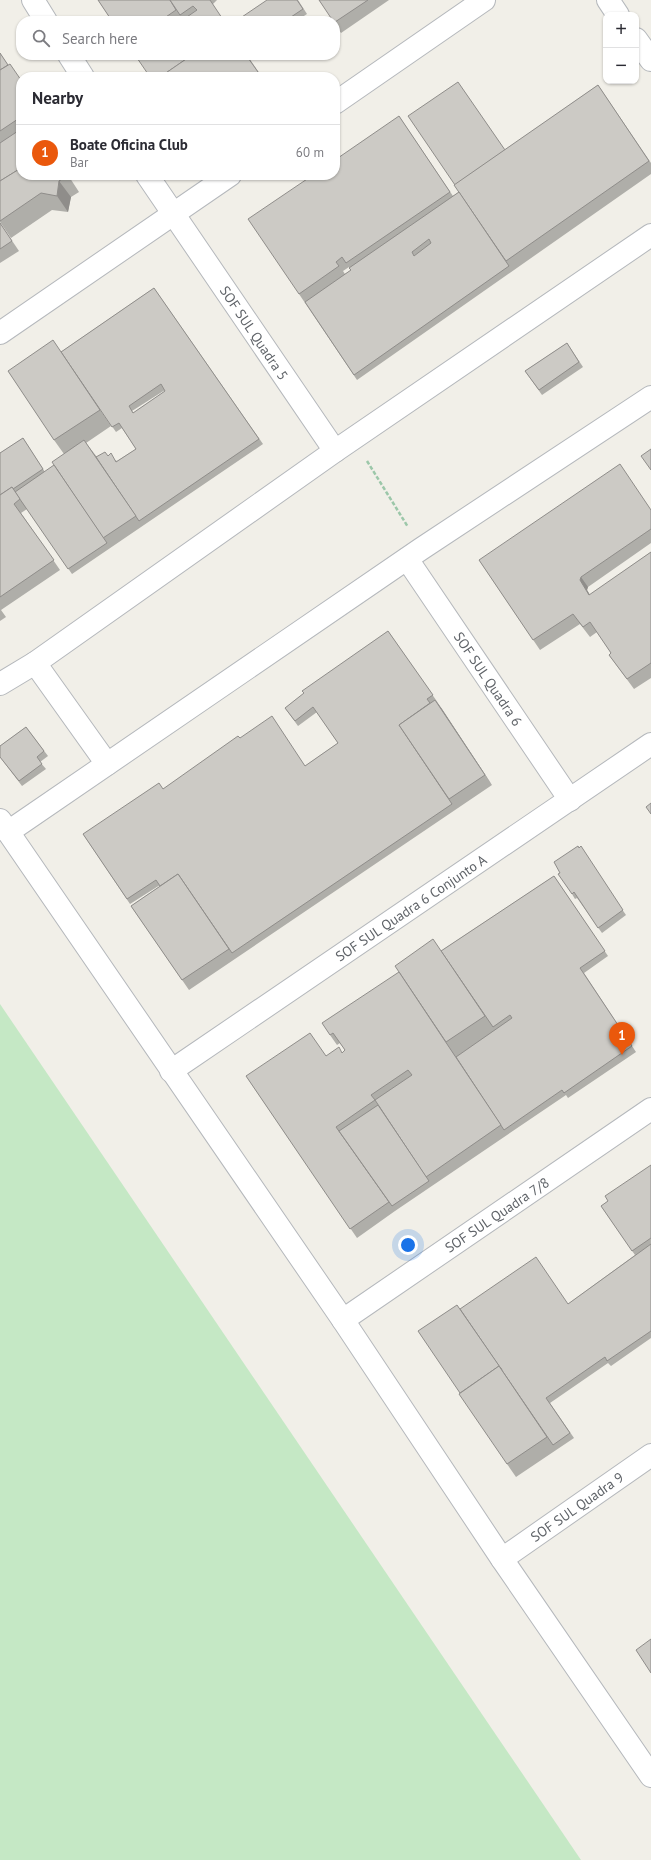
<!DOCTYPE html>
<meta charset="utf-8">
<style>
body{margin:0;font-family:"PT Sans",sans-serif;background:#f7f7f7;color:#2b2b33}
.controls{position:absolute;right:12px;top:12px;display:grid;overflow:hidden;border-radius:8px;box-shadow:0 1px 3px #0004}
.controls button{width:36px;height:36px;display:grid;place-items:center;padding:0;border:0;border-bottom:1px solid #e1e1e2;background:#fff;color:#2b2b33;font:20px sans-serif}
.you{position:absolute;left:408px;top:1245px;width:14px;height:14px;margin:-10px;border:3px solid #fff;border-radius:50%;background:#1a73e8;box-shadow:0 0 0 6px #1a73e833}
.badge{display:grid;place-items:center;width:26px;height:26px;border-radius:50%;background:#ea580c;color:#fff;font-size:13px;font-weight:700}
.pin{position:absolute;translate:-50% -33px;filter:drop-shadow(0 1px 2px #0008)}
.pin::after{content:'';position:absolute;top:21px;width:14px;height:12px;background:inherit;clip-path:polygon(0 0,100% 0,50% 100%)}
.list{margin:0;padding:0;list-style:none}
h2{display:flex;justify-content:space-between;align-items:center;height:52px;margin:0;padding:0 16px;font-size:17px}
h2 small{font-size:13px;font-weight:400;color:#7c7c81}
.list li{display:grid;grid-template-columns:26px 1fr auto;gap:12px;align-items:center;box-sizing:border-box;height:56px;padding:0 16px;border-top:1px solid #e1e1e2}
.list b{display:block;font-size:15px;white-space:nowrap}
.list p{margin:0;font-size:13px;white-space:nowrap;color:#7c7c81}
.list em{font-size:13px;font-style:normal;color:#7c7c81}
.icon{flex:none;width:22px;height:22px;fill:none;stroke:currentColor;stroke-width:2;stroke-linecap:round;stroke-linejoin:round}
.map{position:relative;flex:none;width:651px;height:1860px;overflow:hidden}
.search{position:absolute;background:#fff;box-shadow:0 1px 3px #0004;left:16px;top:16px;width:324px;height:44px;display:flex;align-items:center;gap:10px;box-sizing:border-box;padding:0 14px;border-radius:16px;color:#7c7c81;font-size:15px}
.panel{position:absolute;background:#fff;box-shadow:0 1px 3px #0004;left:16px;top:72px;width:324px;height:108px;border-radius:16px}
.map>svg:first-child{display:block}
.green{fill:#c5e8c5}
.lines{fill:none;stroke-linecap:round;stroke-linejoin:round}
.minor-casing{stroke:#b5b8bc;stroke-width:24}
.path{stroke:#9cc7a9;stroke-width:2.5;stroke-dasharray:4 2;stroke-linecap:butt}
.minor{stroke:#fff;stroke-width:22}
.wall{fill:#afaea9;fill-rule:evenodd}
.shaded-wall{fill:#8f8d8a}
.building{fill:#cccac5;stroke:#8f8d8a;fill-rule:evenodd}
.labels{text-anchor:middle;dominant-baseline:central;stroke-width:3;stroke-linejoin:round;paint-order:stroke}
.street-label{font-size:14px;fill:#5f6368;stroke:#fff}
</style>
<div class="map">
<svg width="651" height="1860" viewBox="0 0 651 1860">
<rect width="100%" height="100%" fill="#f1efe8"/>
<polygon class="green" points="0,1004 581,1860 0,1860"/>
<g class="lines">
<g class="minor-casing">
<g id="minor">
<polyline points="33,0 46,21"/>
<polyline points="608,0 618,15"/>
<polyline points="636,39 651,60"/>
<polyline points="69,55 83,77"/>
<polyline points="335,103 484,0"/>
<polyline points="147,175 335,451"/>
<polyline points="0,333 230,175"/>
<polyline points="407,559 570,800"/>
<polyline points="35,663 107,764"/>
<polyline points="0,684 35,663 335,451 651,235"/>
<polyline points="0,820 343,1320 502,1559 651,1776"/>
<polyline points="8,832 421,549 651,397"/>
<polyline points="171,1071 651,744"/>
<polyline points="343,1320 651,1109"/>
<polyline points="502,1559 651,1455"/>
</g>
</g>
<polyline class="path" points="367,461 408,527"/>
<use href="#minor" class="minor"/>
</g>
<g class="wall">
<polygon points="98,0 217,0 213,4 180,21 112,21"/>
<polygon points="298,0 307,14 296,21 236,21"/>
<polygon points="319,0 389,0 341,33 335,24 335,21"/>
<polygon points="0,53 8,65 21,80 21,175 68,175 79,192 71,197 68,212 52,210 11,238 0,222"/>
<polygon points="247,55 262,77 150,77"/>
<path d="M598,85L651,163V174L357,380L299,294L399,116L453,196L459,192L505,150ZM349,267L351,270L345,274L343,271Z"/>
<polygon points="0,223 19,251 0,263"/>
<path d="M154,288L263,444L72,574L27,509L21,513L60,570L1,610L6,617L0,621V453L23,438L45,472L54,465L64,454L54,440L61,352ZM165,390V391L133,413L132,411ZM88,392L116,432L122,428L136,449L117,461L108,456L97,457L86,443L111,426Z"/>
<polygon points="567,343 583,367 542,395 525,371"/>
<polygon points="651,509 651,543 588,587 587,590 590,595 651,552 651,678 634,689 609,655 611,653 597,632 590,637 580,624 540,650 479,560"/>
<polygon points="388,631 436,700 492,785 189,990 131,906 160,886 160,885 130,904 83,834 163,789 240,738 305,766 338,743 317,712 298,726 285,708"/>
<polygon points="26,727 48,756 40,762 46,769 22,786 0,757 0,746"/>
<polygon points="579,848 626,915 602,933 577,898 575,899 572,894 560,873"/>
<polygon points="554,876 608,956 584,973 636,1052 568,1098 566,1095 395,1211 392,1206 395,1211 357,1238 246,1076 326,1056 342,1053 345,1050 340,1043 337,1045 330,1035 441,951"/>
<polygon points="651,1165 651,1338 611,1366 608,1363 550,1403 574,1438 516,1477 507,1464 461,1310 568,1304 635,1255 601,1206 608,1201"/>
</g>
<g class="shaded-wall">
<polygon points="59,181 71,197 68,212 57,196"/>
<polygon points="581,577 588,587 587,590 596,605 589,595 580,580"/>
<polygon points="435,700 442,709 492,785 485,775"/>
</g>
<g class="building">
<polygon points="98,0 170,0 176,10 160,21 112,21"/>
<polygon points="170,0 210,0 224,21 181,21 197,10 193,6 180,15"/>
<polygon points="267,0 297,0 303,9 285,21 236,21"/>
<polygon points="319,0 368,0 335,22 335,21 333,21"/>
<polygon points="0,53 8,65 0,70"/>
<polygon points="135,55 192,55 160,77 150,77"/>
<polygon points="192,55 246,55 258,72 252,77 160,77"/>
<polygon points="10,64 21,80 21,117 0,131 0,70"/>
<polygon points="458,82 505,150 455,185 408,116"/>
<polygon points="598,85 649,161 506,261 454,185"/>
<polygon points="399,116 450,192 346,263 342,257 336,262 339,266 299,294 248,219 313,175 335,175 335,160"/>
<polygon points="21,129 21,168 0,181 0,143"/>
<polygon points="21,168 21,175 68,175 59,181 57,196 41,193 0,221 0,181"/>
<path d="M459,192L509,266L354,375L305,302L351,270L349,268ZM429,239L431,243L414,256L412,252Z"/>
<polygon points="0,223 12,241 0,249"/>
<path d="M154,288L259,439L139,521L96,457L105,452L108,456L111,453L116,462L136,449L119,423L112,427L61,352ZM161,384L165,391L133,413L129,406Z"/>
<polygon points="53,340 100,410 54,440 8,371"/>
<polygon points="567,343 579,362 539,390 525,371"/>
<polygon points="23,438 43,469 13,489 12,487 0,495 0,453"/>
<polygon points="84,440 136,516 103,538 52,462"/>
<polygon points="651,449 651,470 641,456"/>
<polygon points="620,464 651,510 651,529 581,577 580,580 589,595 651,552 651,663 627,679 609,655 611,653 590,622 583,627 573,614 533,640 479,560"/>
<polygon points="54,465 107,543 68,569 15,492"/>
<polygon points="12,487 20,499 14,504 54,560 0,597 0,495"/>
<polygon points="388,631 433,695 427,699 430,703 399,725 452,804 232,953 178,874 160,886 156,880 127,899 83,834 159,783 163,789 238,736 240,738 272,716 305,766 338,743 313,707 295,721 285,708 304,693 302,691"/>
<polygon points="435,700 485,775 449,799 399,725"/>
<polygon points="26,727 44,751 37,757 42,764 19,781 0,757 0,746"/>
<polygon points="651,803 651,814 646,807"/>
<polygon points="578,846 579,848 581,846 623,910 598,928 574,892 572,894 558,874 560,873 554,862"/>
<polygon points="178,874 229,949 182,980 131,906"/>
<polygon points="554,876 605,951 580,968 632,1046 564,1093 562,1090 504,1130 456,1057 512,1018 510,1015 493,1027 441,951"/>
<polygon points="433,939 485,1016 446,1042 395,966"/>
<path d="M399,972L501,1125L426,1177L375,1100L336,1127L389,1202L350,1229L246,1076L310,1033L326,1056L339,1047L342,1053L345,1050L333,1033L330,1035L322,1023ZM408,1070L412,1075L375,1100L371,1095Z"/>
<polygon points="378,1105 429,1181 392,1206 339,1131"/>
<polygon points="651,1165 651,1238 632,1251 601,1206 608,1201 605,1196"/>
<polygon points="651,1244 651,1331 607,1361 605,1357 546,1398 570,1433 553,1445 460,1309 536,1257 568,1304"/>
<polygon points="457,1305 502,1370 499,1366 460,1393 418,1331"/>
<polygon points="499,1366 547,1437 507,1464 459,1394"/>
<polygon points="651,1639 651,1673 636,1650"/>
</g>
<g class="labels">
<g class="street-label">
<text transform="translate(254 333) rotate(56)">SOF SUL Quadra 5</text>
<text transform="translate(488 679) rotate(56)">SOF SUL Quadra 6</text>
<text transform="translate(411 908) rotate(-34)">SOF SUL Quadra 6 Conjunto A</text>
<text transform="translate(497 1215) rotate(-34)">SOF SUL Quadra 7/8</text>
<text transform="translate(577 1507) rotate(-35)">SOF SUL Quadra 9</text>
</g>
</g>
</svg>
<div class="controls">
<button>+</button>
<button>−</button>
</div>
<div class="you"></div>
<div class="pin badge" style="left:622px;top:1055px">1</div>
<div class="search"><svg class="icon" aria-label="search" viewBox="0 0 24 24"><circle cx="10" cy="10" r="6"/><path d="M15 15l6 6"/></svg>Search here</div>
<section class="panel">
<h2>Nearby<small></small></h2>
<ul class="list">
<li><span class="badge">1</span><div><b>Boate Oficina Club</b><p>Bar</p></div><em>60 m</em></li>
</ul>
</section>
</div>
